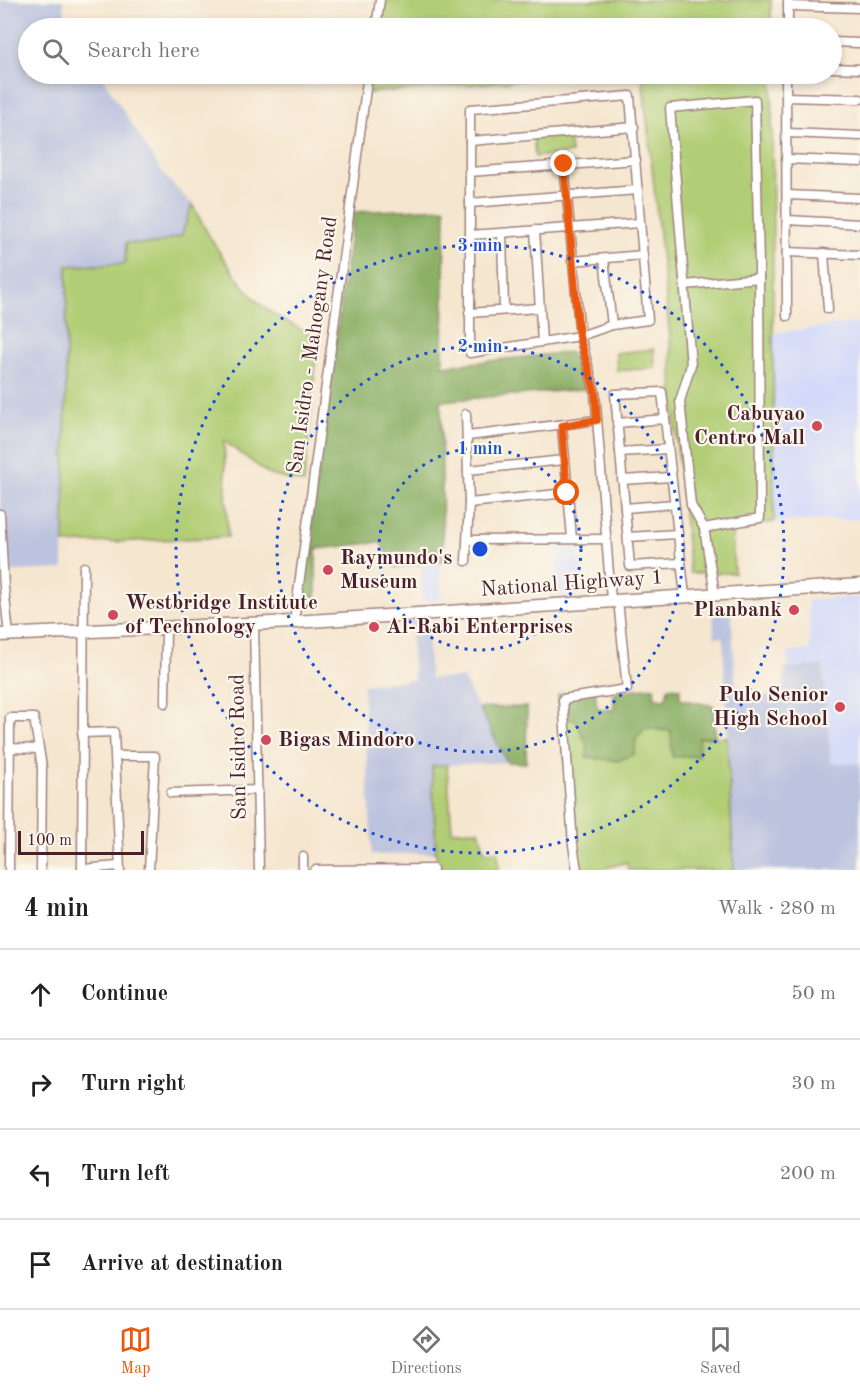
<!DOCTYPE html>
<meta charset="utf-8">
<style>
body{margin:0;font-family:"Old Standard TT",serif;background:#f2f2f2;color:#202124}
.scale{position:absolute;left:18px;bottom:15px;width:126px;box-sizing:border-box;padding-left:6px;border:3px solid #4a1f2b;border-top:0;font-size:16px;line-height:21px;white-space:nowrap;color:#4a1f2b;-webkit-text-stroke:4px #fbf7ec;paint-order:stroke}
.stop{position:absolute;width:18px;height:18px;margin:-14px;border:4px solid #ea580c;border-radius:50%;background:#fff}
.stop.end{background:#ea580c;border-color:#fff;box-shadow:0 2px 6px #0008}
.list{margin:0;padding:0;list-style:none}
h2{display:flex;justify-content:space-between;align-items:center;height:78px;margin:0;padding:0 24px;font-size:26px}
h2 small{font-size:20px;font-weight:400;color:#757577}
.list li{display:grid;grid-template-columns:39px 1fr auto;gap:18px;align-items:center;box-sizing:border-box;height:90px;padding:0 24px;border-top:2px solid #e0e0e0}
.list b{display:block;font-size:22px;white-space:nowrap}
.list em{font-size:20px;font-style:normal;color:#757577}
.icon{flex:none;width:33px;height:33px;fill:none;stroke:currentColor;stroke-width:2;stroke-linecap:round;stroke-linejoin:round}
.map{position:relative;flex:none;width:860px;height:870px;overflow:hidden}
.search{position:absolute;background:#fff;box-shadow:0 3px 9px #0003;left:18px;right:18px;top:18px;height:66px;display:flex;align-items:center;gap:15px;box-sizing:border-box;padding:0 21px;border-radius:33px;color:#757577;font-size:22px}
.sheet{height:438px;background:#fff}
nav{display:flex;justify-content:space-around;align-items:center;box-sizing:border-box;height:84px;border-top:2px solid #e0e0e0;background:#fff;font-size:16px;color:#757577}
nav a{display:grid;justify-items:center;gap:3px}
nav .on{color:#ea580c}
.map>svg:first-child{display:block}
.built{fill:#d2d9f9}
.industrial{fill:#bcc3de}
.green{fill:#b1cd74;stroke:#7e7650;stroke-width:1.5}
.forest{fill:#8cb066;stroke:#6b6848;stroke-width:1.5}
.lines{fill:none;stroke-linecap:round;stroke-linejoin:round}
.minor-casing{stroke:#a0827d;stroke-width:11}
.highway-casing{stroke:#a0827d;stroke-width:15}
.minor{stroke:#fff;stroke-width:8}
.highway{stroke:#fff;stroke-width:12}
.route{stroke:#ea580c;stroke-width:8}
.ring{fill:none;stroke:#1d4ed8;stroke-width:3;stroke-dasharray:3 6}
.poi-dot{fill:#d1495b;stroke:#fbf7ec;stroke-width:2}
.labels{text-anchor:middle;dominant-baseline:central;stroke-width:4.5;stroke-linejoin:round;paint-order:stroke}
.street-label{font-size:21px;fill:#4a1f2b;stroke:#fbf7ec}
.poi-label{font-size:21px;font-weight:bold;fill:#4a1f2b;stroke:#fbf7ec;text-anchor:start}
.centre{fill:#1d4ed8;stroke:#fbf7ec;stroke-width:3}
.ring-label{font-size:18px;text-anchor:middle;font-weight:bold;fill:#1d4ed8;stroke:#fbf7ec;stroke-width:4.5;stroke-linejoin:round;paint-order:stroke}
</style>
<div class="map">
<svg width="860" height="870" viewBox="0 0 860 870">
<rect width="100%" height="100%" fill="#fbf7ec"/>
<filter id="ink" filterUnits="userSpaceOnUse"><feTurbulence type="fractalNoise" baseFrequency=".0167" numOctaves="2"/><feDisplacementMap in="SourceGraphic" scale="12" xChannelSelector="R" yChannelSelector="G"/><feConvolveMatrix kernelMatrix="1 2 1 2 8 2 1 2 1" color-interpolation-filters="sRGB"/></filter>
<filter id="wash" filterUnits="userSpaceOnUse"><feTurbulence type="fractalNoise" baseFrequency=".008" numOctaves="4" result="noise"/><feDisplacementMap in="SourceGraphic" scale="24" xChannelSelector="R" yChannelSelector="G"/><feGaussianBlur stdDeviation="1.35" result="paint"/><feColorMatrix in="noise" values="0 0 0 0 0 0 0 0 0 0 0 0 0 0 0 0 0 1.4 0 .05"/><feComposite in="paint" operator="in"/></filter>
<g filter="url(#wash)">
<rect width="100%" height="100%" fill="#f5e6cf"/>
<g class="built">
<polygon points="860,322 860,519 774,522 773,333"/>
<polygon points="579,547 582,594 559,596 556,548"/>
<polygon points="440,564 442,600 423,601 421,566"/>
<polygon points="860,597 860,763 831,764 823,665 789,667 788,652 810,650 808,600"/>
</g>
<g class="industrial">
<polygon points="0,0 63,0 65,14 73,28 28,28 28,74 100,74 164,175 192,204 182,235 155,244 126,243 126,264 67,266 63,569 0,572"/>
<polygon points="731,603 736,696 783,696 785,668 823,665 831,764 860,763 860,870 734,870 723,637 714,637 713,605"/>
<polygon points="410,619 426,619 430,678 463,678 507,762 432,766 436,853 372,855 363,685 414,680"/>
</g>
<g class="green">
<polygon points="385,0 771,0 771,28 380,28"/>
<polygon points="372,74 600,74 369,93"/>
<polygon points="642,74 772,74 774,522 732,526 734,573 690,573 675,426 670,337"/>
<polygon points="568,129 571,153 535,157 533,132"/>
<path d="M192,204C207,234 239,288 265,308C280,320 301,328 318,338L304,483L270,475L224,441L228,537L64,544L67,266L125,264L126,243L155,244L182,235Z"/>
<polygon points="654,349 655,368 617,371 616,353"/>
<polygon points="575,718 588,747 634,754 636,739 644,728 672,731 672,757 699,738 727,737 734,870 628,870 627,862 598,870 576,870 561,720"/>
<polygon points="447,765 452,831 479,830 485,852 498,851 499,870 437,870 432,766"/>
</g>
<g class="forest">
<polygon points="445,208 443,366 571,352 585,389 441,401 443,561 395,567 380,542 316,549 316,604 300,604 353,212"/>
<polygon points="654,687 655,698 665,699 669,687 680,688 680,699 714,706 715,736 699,738 698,756 672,757 671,731 645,728 636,739 634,754 618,761 586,757 588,747 575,719 561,720 558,695 595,689 597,708 614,710 614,692"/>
<polygon points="527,707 526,763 507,762 479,708"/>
</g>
</g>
<g filter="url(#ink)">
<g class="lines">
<g class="minor-casing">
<g id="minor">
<polyline points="788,0 788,28"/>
<polyline points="788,6 860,8"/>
<polyline points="376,28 380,0"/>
<polyline points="832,42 860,43"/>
<polyline points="832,68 860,69"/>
<polyline points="786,74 787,316"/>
<polygon points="630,96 648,320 612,325 580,336 470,353 470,109"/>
<polyline points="786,97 860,99"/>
<polygon points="755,100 759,267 760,518 704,528 691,505 680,401 691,365 670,108"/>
<polyline points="788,133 860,136"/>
<polyline points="470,141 634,127"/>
<polyline points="786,159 860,162"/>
<polyline points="564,164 580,336 595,392 611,600"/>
<polyline points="469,172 636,160"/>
<polyline points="787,195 860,198"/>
<polyline points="470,203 638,190"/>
<polyline points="787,220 860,224"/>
<polyline points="535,230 542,342"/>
<polyline points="502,234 504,309"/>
<polyline points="470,235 640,223"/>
<polyline points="787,252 860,255"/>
<polyline points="824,253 828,309"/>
<polyline points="604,259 612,325"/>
<polyline points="572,261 643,255"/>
<polyline points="685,285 759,278"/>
<polyline points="469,313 539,308"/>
<polyline points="617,423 665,419"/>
<polyline points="562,426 572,538"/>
<polyline points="468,436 597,420"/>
<polyline points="620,452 668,449"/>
<polyline points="468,470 564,460"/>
<polyline points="622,480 671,477"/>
<polyline points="469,503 567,493"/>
<polyline points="625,508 674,504"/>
<polyline points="0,514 4,588 9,635"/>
<polyline points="704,528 715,594"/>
<polyline points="628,537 677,534"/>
<polyline points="468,540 606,539"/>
<polyline points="466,561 469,503 466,414"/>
<polyline points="680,563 630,566 615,394 662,392 685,596"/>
<polyline points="294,622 368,74"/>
<polyline points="254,623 259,870"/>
<polyline points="165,703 166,627"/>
<polyline points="82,733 114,732 120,870"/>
<polyline points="9,748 39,749"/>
<polyline points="116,756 155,756 149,870"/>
<polyline points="171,793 258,790"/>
<polyline points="303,857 303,870"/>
<polyline points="82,869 119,866"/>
<polyline points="9,870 10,718 34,718 42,767 41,870"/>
<polyline points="82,870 84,567"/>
<polyline points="315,870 433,869"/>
<polyline points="577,870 573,845 563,699 627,689 618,600"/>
</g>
</g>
<g class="highway-casing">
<polyline id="highway" points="0,635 294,622 860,585"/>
</g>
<use href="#minor" class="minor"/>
<use href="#highway" class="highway"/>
</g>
</g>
<g class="lines" filter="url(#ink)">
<polyline class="route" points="564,164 579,336 595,392 597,420 562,426 567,493"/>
</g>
<g class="ring">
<circle cx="480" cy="549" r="101"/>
<circle cx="480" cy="549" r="203"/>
<circle cx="480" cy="549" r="304"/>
</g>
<g class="poi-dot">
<circle cx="817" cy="426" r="6"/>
<circle cx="328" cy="570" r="6"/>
<circle cx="794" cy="610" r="6"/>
<circle cx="113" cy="615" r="6"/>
<circle cx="374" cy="627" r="6"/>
<circle cx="840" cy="707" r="6"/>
<circle cx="266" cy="740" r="6"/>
</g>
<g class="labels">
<g class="street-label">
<text transform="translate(313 345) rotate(-82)">San Isidro - Mahogany Road</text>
<text transform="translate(572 584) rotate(-4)">National Highway 1</text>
<text transform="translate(239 747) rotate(-91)">San Isidro Road</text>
</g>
<g class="poi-label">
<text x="805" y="414" text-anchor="end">Cabuyao<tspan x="805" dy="24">Centro Mall</tspan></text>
<text x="340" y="558">Raymundo's<tspan x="340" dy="24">Museum</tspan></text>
<text x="125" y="603">Westbridge Institute<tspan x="125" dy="24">of Technology</tspan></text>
<text x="782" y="610" text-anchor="end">Planbank</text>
<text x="386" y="627">Al-Rabi Enterprises</text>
<text x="828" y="695" text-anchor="end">Pulo Senior<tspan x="828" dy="24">High School</tspan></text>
<text x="278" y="740">Bigas Mindoro</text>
</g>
</g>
<circle cx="480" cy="549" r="9" class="centre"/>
<g class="ring-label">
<text x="480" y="251">3 min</text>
<text x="480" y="352">2 min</text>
<text x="480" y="454">1 min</text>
</g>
</svg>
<div class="scale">100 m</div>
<div class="stop" style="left:567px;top:493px"></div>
<div class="stop end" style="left:564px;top:164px"></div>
<div class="search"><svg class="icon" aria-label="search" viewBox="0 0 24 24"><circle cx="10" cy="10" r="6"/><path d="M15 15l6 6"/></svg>Search here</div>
</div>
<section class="sheet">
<h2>4 min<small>Walk · 280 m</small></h2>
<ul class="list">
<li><svg class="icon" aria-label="ahead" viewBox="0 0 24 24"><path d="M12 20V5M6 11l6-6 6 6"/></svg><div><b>Continue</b></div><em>50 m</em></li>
<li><svg class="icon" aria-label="right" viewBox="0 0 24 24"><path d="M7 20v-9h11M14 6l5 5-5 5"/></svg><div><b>Turn right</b></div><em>30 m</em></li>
<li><svg class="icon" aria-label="left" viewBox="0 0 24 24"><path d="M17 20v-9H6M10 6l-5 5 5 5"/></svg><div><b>Turn left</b></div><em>200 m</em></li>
<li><svg class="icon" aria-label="arrive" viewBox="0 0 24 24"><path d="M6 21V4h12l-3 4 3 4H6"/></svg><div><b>Arrive at destination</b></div></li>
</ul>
</section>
<nav>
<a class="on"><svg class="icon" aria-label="map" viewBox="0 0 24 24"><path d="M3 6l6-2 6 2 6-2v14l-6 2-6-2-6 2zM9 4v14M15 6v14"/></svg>Map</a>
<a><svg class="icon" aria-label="directions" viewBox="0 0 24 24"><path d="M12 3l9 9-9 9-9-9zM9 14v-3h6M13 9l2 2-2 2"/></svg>Directions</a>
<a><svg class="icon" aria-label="saved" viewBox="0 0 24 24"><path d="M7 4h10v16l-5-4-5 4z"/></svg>Saved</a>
</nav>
